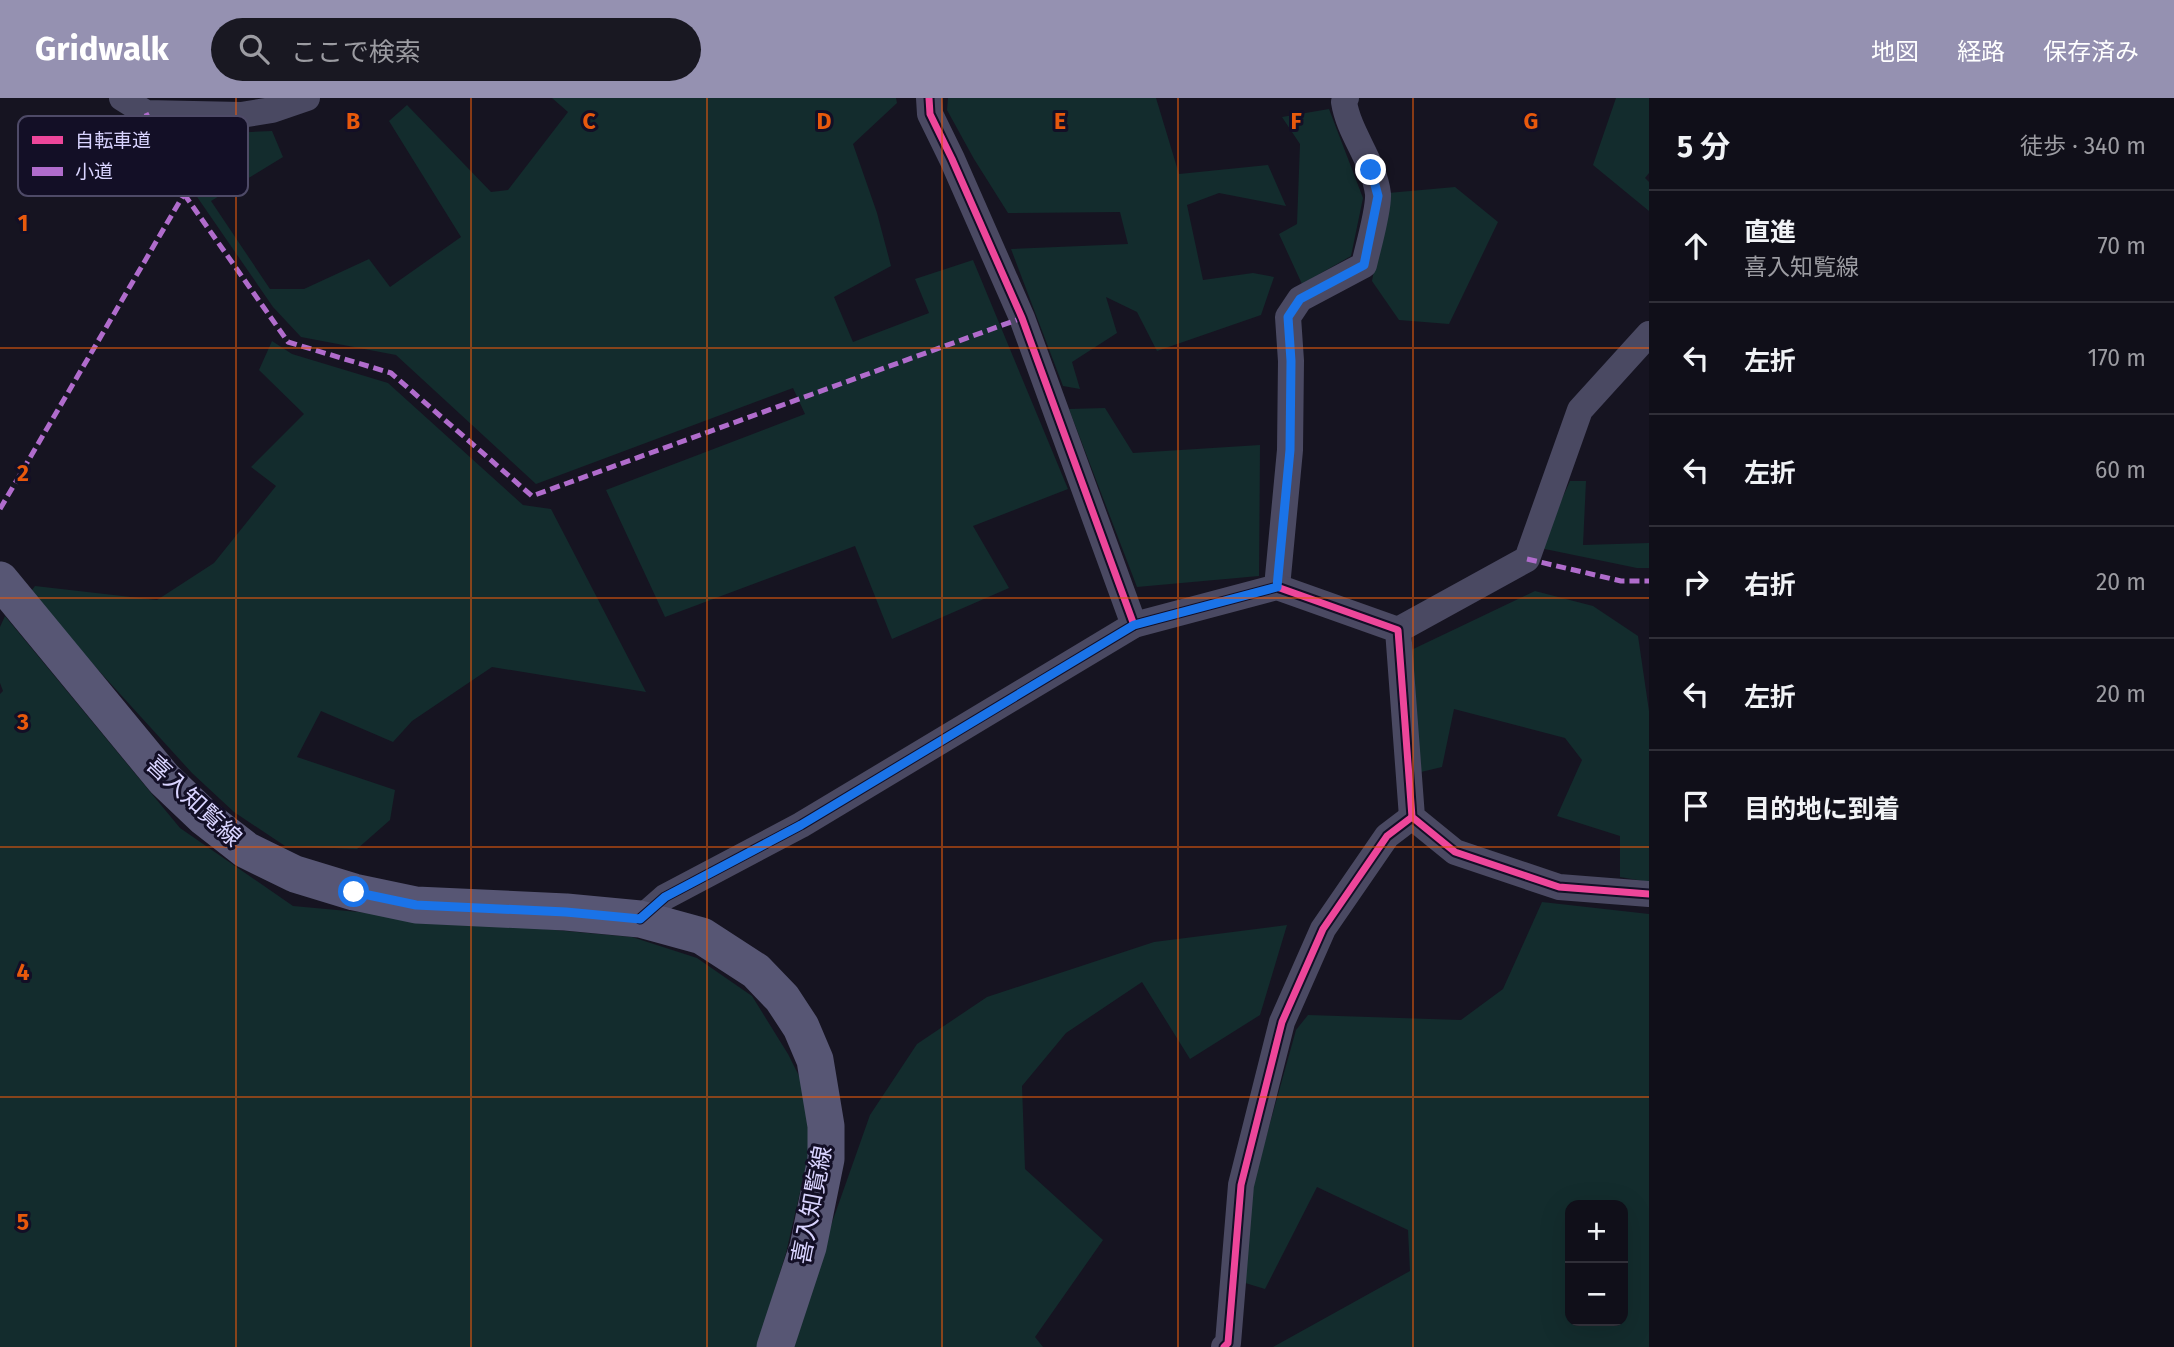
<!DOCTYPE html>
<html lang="ja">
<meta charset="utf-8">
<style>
body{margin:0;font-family:"Fira Sans","Noto Sans JP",sans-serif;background:#191822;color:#f1f3f6}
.controls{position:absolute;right:21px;bottom:21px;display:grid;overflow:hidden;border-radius:14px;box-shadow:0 7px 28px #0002}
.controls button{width:63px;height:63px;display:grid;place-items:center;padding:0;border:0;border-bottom:2px solid #302f38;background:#100f19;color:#f1f3f6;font:35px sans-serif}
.stop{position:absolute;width:21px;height:21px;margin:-16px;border:5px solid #1a73e8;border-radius:50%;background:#fff}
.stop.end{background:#1a73e8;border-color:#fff;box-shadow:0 2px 7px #0008}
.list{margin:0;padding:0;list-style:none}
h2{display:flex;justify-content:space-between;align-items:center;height:91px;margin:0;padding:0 28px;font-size:30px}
h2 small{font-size:23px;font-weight:400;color:#9c9ca2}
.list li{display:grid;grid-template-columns:46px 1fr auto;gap:21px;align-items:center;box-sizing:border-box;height:112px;padding:0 28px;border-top:2px solid #302f38}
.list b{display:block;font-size:26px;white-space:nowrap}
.list p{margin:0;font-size:23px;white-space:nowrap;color:#9c9ca2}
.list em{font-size:23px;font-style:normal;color:#9c9ca2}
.icon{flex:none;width:38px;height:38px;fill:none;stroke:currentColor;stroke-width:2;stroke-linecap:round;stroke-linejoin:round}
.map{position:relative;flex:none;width:1649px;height:1249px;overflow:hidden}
header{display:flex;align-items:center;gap:42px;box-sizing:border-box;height:98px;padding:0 35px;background:#9591b1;color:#fff}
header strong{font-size:33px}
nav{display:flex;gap:38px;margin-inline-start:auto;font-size:24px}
.search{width:490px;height:63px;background:#191822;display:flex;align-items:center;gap:18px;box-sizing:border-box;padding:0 24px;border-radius:38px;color:#9c9ca2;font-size:26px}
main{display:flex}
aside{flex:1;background:#100f19}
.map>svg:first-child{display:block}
.green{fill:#132c2d;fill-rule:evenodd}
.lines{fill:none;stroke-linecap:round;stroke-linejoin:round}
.minor{stroke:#4a4962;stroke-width:26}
.secondary{stroke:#575674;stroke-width:37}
.quiet{stroke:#b06ccc;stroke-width:5;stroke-dasharray:10 5;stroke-linecap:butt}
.cycleway-casing{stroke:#130f26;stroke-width:11}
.cycleway{stroke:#ed469a;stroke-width:7}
.route{stroke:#1a73e8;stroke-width:9}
.grid{fill:none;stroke:#e8590c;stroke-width:2;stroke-opacity:0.55}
.labels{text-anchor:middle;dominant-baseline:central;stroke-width:6;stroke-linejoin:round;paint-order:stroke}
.street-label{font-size:24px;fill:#d9d4ff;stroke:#130f26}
.key{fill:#130f26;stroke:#4e4a67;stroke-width:2}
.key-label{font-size:19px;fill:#d9d4ff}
.grid-label{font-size:23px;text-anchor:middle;font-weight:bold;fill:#e8590c;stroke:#130f26;stroke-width:6;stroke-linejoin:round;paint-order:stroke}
</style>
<header>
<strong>Gridwalk</strong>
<div class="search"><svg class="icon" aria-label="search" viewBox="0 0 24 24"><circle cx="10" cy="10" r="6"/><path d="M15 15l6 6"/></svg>ここで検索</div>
<nav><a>地図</a><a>経路</a><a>保存済み</a></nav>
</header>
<main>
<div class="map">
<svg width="1649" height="1249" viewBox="0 0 1649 1249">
<rect width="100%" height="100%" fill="#161421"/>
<g class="green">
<polygon points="552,0 896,0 897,5 853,46 877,115 891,168 834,199 853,244 929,215 915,181 973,162 1068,391 973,428 1009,490 892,541 855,448 665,519 606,392 805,316 793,290 536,386 396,257 301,239 273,209 193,93 169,38 272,33 283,59 211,103 270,191 304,191 369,161 390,189 461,139 389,23 407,7 491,94 508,92 568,14"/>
<polygon points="948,0 1156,0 1179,76 1268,67 1286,108 1219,95 1187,107 1203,182 1253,175 1274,179 1261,217 1157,253 1137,214 1106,199 1117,235 1072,264 1080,291 1063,288 1011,151 1128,146 1120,114 1008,115 974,61 947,12"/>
<polygon points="1616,0 1649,0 1649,75 1645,80 1649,84 1649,113 1593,67"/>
<polygon points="1329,11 1363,100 1351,158 1302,186 1279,136 1297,126 1300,46 1282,19"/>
<polygon points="1455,89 1498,124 1449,226 1399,222 1372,183 1388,95"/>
<polygon points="272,243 292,256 388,285 523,407 551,411 646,594 492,569 412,623 393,644 321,613 297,659 395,692 390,722 357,751 285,748 234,714 192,675 29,496 35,488 157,502 214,465 276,388 251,369 304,316 259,272"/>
<polygon points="1105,310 1133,355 1260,347 1259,478 1137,489 1069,311"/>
<polygon points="1570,383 1586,383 1583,447 1649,445 1649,470 1637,470 1540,450"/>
<polygon points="1535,493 1593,508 1638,538 1649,613 1649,784 1620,779 1620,738 1557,718 1582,662 1565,640 1454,611 1442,669 1421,674 1407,554"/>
<polygon points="5,518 180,730 293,808 632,839 697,860 752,898 788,956 810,1000 810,1051 786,1155 757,1249 0,1249 0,596 3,593 0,585 0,529"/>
<path d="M1542,804L1649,816V1249H1273L1410,1173L1408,1132L1317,1089L1265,1191L1242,1184L1250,1097L1296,932L1308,917L1461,922L1503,891ZM1570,1107H1623V1223H1570Z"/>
<polygon points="1287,827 1260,917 1190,961 1142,884 1066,935 1022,988 1025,1071 1103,1142 1035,1239 1043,1249 788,1249 870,1017 917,946 987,899 1154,844"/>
</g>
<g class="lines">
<g class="minor">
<polyline points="122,0 146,15 241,17 272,12 307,0"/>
<polyline points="929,0 930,16 952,61 1022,220 1134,527"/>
<path d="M1277,489L1290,352L1291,263L1288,219L1300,201L1364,167C1368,149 1379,112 1378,96C1374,63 1349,36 1344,4L1346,0"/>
<polyline points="1398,532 1527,461 1580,312 1649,236"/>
<polyline points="640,821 665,799 801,727 1134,527 1277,489 1398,532 1412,719 1455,754 1559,789 1649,796"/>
<polyline points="1224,1249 1228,1245 1241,1087 1282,924 1323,831 1387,738 1412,719"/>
</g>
<polyline class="secondary" points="0,482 164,681 205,720 246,752 295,776 354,794 416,807 566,814 640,821 702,838 756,873 782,900 801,929 815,962 826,1028 826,1061 808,1149 775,1249"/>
<g class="quiet">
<polyline points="184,96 288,244 391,275 532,398 1022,220"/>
<polyline points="0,411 184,96 146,15"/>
<polyline points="1527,461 1621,483 1649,483"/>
</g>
<g class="cycleway-casing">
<g id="cycleway">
<polyline points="929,0 930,16 952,61 1022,220 1134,527"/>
<polyline points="640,821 665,799 801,727 1134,527 1277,489 1398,532 1412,719 1455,754 1559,789 1649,796"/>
<polyline points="1224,1249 1228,1245 1241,1087 1282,924 1323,831 1387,738 1412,719"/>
</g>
</g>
<use href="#cycleway" class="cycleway"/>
</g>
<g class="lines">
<polyline class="route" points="354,794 416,807 566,814 640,821 665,799 801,727 1134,527 1277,489 1290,352 1291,263 1288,219 1300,201 1364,167 1378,98 1371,72"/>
</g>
<path class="grid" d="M236,0V1249M471,0V1249M707,0V1249M942,0V1249M1178,0V1249M1413,0V1249M0,250H1649M0,500H1649M0,749H1649M0,999H1649"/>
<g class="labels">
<g class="street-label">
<text transform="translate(194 703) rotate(43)">喜入知覧線</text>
<text transform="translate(812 1107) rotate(-79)">喜入知覧線</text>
</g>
</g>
<rect x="18" y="18" width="230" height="80" rx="10" class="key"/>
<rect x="32" y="38" width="31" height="8" fill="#ed469a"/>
<rect x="32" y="69" width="31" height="9" fill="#b06ccc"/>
<g class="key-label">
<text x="75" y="49">自転車道</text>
<text x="75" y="80">小道</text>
</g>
<g class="grid-label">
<text x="353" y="31">B</text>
<text x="589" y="31">C</text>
<text x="824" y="31">D</text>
<text x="1060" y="31">E</text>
<text x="1296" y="31">F</text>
<text x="1531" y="31">G</text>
<text x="23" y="133">1</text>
<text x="23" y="383">2</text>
<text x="23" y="632">3</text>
<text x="23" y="882">4</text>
<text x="23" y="1132">5</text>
</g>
</svg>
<div class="controls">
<button>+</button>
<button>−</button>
</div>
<div class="stop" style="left:354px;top:794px"></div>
<div class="stop end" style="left:1371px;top:72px"></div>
</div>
<aside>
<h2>5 分<small>徒歩 · 340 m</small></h2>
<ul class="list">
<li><svg class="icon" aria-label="ahead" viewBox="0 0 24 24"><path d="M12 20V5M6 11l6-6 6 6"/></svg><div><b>直進</b><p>喜入知覧線</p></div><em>70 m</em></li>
<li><svg class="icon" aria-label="left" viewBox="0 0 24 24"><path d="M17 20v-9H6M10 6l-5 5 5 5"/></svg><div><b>左折</b></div><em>170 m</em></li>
<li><svg class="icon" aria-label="left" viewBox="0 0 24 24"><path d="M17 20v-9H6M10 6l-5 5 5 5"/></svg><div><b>左折</b></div><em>60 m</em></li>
<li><svg class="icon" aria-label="right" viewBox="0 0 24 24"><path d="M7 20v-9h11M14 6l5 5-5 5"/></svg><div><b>右折</b></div><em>20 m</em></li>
<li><svg class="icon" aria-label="left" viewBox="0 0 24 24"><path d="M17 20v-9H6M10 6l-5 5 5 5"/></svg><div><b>左折</b></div><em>20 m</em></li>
<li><svg class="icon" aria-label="arrive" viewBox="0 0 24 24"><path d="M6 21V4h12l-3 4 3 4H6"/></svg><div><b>目的地に到着</b></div></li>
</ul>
</aside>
</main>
